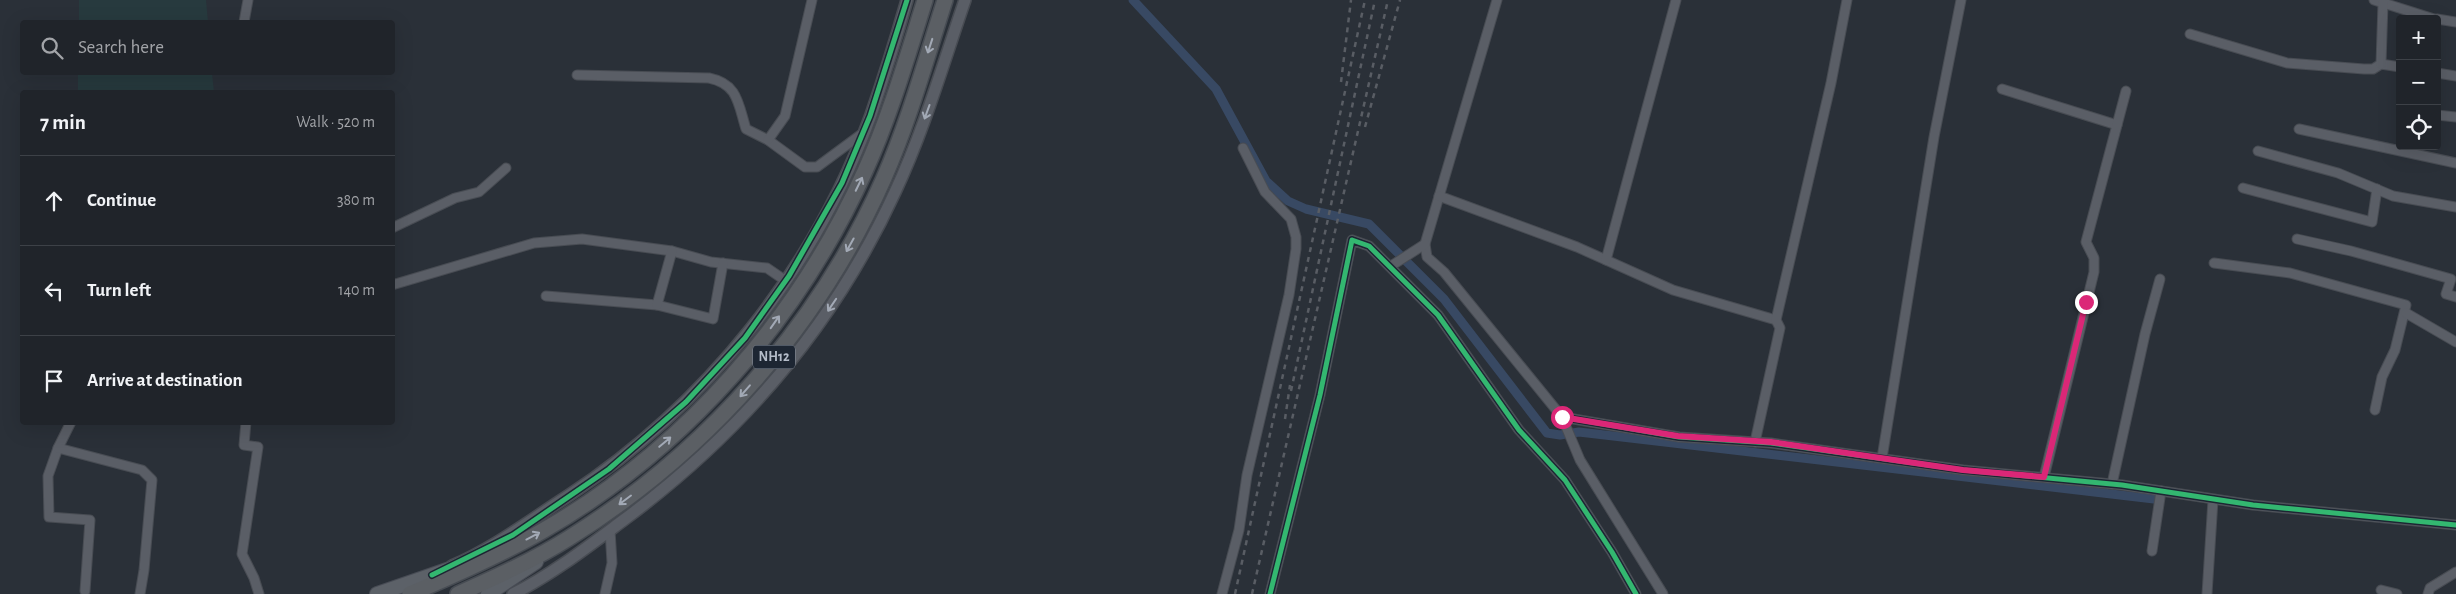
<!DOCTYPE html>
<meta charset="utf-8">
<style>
body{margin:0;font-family:"Alegreya Sans",sans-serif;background:#2d3036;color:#f1f3f6}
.controls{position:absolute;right:15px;top:15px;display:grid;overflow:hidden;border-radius:5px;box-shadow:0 5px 20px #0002}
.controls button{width:45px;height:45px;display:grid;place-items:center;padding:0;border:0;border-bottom:1px solid #3d4147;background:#20242a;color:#f1f3f6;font:25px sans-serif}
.stop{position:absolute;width:15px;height:15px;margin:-11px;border:4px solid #db2777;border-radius:50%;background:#fff}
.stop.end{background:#db2777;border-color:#fff;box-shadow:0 1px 5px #0008}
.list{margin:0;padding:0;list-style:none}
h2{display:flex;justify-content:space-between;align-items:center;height:65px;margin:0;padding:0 20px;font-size:21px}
h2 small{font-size:16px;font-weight:400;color:#a2a4a8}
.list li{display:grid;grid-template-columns:32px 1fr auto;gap:15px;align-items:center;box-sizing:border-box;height:90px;padding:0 20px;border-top:1px solid #3d4147}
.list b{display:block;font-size:19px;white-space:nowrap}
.list em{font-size:16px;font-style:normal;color:#a2a4a8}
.icon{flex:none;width:28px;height:28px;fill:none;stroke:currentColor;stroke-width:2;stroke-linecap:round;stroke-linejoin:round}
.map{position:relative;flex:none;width:2456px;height:594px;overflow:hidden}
.search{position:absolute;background:#20242a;box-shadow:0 5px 20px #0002;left:20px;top:20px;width:375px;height:55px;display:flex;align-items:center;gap:12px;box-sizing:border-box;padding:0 18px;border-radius:5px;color:#a2a4a8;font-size:19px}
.panel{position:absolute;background:#20242a;box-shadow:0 5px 20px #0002;left:20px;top:90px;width:375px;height:335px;border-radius:5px}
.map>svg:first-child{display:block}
.green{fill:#273a3e}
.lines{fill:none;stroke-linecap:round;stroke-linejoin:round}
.canal{stroke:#384963;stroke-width:9}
.minor-casing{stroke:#484c53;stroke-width:11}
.tertiary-casing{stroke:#484c53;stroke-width:14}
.primary-casing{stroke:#484c55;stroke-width:16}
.trunk-casing{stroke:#474c53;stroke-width:18}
.minor{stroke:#5a5e66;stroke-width:9}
.tertiary{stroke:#5a5e66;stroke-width:11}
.primary{stroke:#5c6168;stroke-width:14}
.trunk{stroke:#5b5f64;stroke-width:15}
.rail{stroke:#595d64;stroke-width:2.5;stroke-dasharray:5 5;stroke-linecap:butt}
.cycleway-casing{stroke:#1d2633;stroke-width:8}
.cycleway{stroke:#33b770;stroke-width:5}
.oneway{stroke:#a2a9b5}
.route{stroke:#db2777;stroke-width:6}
.labels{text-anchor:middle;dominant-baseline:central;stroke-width:4;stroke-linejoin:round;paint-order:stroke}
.shield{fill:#1d2633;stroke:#878f9c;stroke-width:1}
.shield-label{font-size:14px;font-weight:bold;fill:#b4bcc9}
</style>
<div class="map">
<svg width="2456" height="594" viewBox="0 0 2456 594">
<rect width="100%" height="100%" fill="#2a3038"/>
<g class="green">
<polygon points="79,0 206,0 208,22 79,22"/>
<polygon points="78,73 212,73 214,92 78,92"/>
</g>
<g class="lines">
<polyline class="canal" points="1133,0 1216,89 1266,181 1288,201 1306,209 1369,224 1444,299 1547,433 1560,435 1579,432 2154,499"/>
<g class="minor-casing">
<g id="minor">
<polyline points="1497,0 1425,244 1427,257 1444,272 1562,417 1580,460 1663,594"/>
<polyline points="2374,0 2434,19"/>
<polyline points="2437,19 2456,22"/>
<polyline points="244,22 248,0"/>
<polyline points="2190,34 2287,63 2364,69 2373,69 2381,64 2400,67"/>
<polyline points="2381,64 2383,3"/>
<polyline points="2437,73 2456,76"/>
<path d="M577,75L709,78C738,84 738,103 746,129L768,140L805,167H817L863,133"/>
<polyline points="2002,89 2117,125"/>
<polyline points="2437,115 2456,117"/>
<polyline points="2299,129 2456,163"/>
<polyline points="768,140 785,116 812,0"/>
<polyline points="2258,151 2338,173 2393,196 2456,207"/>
<polyline points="2243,188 2372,222 2377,189"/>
<polyline points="1439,196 1577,247 1673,290 1776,320"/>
<polyline points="392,228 455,198 479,192 506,168"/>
<polyline points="2297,239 2351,251 2451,279 2446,294 2456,297"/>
<polyline points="1606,260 1676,0"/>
<polyline points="2214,263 2290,273 2406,305 2395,350 2382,377 2375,410"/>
<polyline points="1391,266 1425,244"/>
<polyline points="392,285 534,243 582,239 672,251 711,262 767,268 786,281"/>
<polyline points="546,296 657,305 713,319 723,263"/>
<polyline points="657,305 672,251"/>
<polyline points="2406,313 2456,342"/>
<polyline points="1562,417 1679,437 1771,443 1963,470 2122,485 2253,505 2456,525"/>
<polyline points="71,422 58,448 48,476 49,517 90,520 85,591"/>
<polyline points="246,422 244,445 258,447 242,554 254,578 259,594"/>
<polyline points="1755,442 1780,328 1776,320 1831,83 1847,0"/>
<polyline points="58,448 142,470 152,480 144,570 140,594"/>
<polyline points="1882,458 1934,137 1961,0"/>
<polyline points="2044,477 2094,272 2094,258 2086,242 2126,91"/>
<polyline points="2112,484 2145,334 2160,279"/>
<polyline points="2152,551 2161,491"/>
<polyline points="2381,590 2397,594"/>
<polyline points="605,594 612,563 610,530"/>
<polyline points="1222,594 1239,530 1247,475 1289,295 1296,249 1296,237 1291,219 1265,192 1243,148"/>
<polyline points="1270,594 1320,395 1352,240 1369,246 1438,315 1519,430 1565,480 1612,552 1636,594"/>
<polyline points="2207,594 2213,500"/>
<polyline points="2428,594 2430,588 2456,572"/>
</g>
</g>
<g class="tertiary-casing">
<g id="tertiary">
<path d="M452,566C494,548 529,521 568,496C706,405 814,271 871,115C884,77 896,39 907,0"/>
<path d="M513,594C553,574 590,545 625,519C742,432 834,325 895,192C924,130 943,64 965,0"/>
</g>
</g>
<g class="primary-casing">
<g id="primary">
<polyline points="377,594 461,565"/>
<polyline points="488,594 536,562"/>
</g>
</g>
<g class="trunk-casing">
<g id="trunk">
<path d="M410,594C455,575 501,555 544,530C685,449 798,319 865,171C890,116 907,57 925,0"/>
<path d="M458,594C496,577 534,560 569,538C706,453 819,326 884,178C909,121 926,59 945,0"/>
</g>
</g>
<use href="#minor" class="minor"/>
<use href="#tertiary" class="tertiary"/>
<use href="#primary" class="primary"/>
<use href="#trunk" class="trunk"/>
<g class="rail">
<polyline points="1341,82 1351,0"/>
<polyline points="1365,127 1400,0"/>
<polyline points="1291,391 1375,0"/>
<polyline points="1285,419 1290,385"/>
<polyline points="1235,594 1365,0"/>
<polyline points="1252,594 1388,0"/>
</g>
<g class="cycleway-casing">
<g id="cycleway">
<polyline points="1562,417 1679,437 1771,443 1963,470 2122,485 2253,505 2456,525"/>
<polyline points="432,575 513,535 609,469 686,402 745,338 789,276 842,183 870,116 907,0"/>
<polyline points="1270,594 1320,395 1352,240 1369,246 1438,315 1519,430 1565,480 1612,552 1636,594"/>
</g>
</g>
<use href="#cycleway" class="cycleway"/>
</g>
<defs><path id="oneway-shaft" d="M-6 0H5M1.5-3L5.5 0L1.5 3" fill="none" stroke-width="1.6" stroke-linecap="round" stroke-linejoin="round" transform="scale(1.25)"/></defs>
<g class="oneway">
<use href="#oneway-shaft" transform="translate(930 46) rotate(108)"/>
<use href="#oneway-shaft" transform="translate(927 112) rotate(110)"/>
<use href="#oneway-shaft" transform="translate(859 184) rotate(-64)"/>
<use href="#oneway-shaft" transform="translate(850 245) rotate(119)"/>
<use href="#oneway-shaft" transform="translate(832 305) rotate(124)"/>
<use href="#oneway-shaft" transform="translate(775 322) rotate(-55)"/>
<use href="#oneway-shaft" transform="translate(745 391) rotate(131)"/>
<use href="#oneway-shaft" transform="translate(665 442) rotate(-40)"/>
<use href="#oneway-shaft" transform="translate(625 500) rotate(143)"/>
<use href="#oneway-shaft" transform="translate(533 536) rotate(-28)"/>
</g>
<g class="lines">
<polyline class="route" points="1562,417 1678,436 1771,442 1963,470 2044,477 2086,302"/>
</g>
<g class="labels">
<rect class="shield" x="753" y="345.5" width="42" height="23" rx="4"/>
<g class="shield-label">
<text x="774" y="357">NH12</text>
</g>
</g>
</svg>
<div class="controls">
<button>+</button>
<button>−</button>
<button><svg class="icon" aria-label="locate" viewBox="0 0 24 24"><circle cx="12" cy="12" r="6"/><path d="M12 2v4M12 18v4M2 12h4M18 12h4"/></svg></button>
</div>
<div class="stop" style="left:1562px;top:417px"></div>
<div class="stop end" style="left:2086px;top:302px"></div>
<div class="search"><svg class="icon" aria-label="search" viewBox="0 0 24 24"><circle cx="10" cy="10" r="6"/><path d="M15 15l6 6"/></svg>Search here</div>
<section class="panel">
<h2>7 min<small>Walk · 520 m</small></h2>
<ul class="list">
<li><svg class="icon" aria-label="ahead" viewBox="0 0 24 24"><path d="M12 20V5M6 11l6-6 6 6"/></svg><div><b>Continue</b></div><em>380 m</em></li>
<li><svg class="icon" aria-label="left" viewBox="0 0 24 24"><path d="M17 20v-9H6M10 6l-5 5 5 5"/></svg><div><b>Turn left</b></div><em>140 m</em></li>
<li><svg class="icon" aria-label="arrive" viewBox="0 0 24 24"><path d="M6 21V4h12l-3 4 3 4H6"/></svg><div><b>Arrive at destination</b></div></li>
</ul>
</section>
</div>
